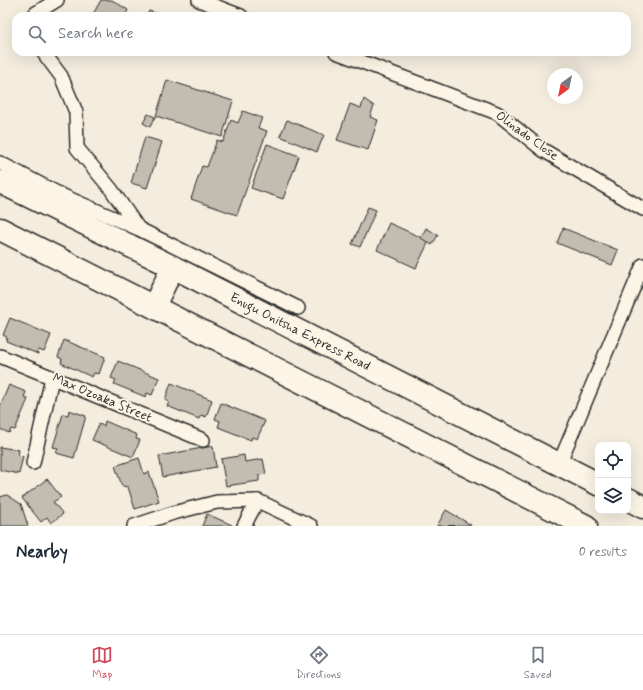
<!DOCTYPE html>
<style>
body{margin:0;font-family:Mynerve,sans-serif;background:#f6f6f7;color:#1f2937}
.controls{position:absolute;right:12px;bottom:12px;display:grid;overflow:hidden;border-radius:8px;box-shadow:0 4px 16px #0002}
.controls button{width:36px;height:36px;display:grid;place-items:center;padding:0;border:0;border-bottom:1px solid #e0e1e3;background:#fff;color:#1f2937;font:20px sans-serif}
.compass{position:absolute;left:547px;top:68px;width:36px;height:36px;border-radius:50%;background:#fff;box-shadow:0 4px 16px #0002;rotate:213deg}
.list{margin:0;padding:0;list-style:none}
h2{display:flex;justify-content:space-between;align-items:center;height:52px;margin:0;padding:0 16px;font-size:17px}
h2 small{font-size:13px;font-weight:400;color:#747a83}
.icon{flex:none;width:22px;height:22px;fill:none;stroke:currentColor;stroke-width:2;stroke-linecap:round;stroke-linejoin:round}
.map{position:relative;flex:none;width:643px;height:526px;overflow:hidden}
.search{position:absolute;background:#fff;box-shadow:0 4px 16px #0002;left:12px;right:12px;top:12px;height:44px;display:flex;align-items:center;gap:10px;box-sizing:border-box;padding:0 14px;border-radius:12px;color:#747a83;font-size:15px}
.sheet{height:108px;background:#fff}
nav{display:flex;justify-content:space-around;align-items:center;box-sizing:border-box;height:56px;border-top:1px solid #e0e1e3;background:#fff;font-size:11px;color:#747a83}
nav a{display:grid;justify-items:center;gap:2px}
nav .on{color:#d1495b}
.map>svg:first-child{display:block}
.building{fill:#c2bdb1;stroke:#2b2b2b}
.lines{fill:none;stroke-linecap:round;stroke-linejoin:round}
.street-casing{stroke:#2b2b2b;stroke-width:16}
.highway-casing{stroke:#2b2b2b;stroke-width:25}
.street{stroke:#fcf5e5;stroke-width:13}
.highway{stroke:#fcf5e5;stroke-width:22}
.labels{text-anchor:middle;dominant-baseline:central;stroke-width:4;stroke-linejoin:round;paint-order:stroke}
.street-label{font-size:13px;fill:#2b2b2b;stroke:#fcf5e5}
</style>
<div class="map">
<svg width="643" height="526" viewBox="0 0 643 526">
<rect width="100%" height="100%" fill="#f4edde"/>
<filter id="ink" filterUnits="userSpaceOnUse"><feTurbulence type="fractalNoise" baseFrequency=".025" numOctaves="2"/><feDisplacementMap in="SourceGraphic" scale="8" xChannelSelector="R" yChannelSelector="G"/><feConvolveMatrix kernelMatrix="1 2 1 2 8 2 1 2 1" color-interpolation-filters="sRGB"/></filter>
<g filter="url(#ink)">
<g class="building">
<polygon points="101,0 112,0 128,10 125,16 92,16"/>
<polygon points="149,11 159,14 158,16 147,16"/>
<polygon points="167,80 233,101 222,137 156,116"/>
<polygon points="364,99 374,106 370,117 378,120 368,150 337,140 350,104 361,108"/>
<polygon points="243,111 262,118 258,128 267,131 237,215 191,199 202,166 207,167 217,140 223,142 231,120 238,123"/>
<polygon points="148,114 155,117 150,127 143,123"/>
<polygon points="287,120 324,135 317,152 280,136"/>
<polygon points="145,137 162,142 147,188 131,183"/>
<polygon points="267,144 299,156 283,199 251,188"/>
<polygon points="368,207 376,210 360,247 352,244"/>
<polygon points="389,223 429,241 416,268 377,250"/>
<polygon points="426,228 438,235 432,245 421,238"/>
<polygon points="563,228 618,250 612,265 557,243"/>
<polygon points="10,318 51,335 44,352 39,350 38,354 6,341 7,337 3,335"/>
<polygon points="64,340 105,357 99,374 94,373 92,377 61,363 62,359 58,357"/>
<polygon points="118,361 159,378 152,395 147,393 146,397 114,384 116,380 111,378"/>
<polygon points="171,383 212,400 206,417 201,415 199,419 167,406 169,402 165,400"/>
<polygon points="9,385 26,392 24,397 28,399 15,430 11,429 9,433 0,429 0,406"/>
<polygon points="221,403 265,421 257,439 252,437 251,440 218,427 220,421 215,419"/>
<polygon points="69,410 86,416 74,458 56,453 58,448 53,447 63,414 68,415"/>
<polygon points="105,421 137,435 136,439 140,440 133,457 92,440 99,424 104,426"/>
<polygon points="213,446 216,467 163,477 159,456"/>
<polygon points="0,447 19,450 18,455 23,456 19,474 0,470"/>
<polygon points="244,455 245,462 263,459 266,474 259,475 259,481 226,486 221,459"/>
<polygon points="139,458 144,474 149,472 159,501 135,509 128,487 122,486 115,466"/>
<polygon points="47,479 61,497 53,502 63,514 51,523 47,517 41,522 22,498"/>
<polygon points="7,495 21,504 28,526 0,526 0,497"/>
<polygon points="446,510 471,525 437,526"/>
<polygon points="207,514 232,525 231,526 202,526"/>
</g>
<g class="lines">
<g class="street-casing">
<g id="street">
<polyline points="199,0 241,16"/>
<polyline points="37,16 36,13 57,0"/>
<polyline points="43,52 61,76 76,112 77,148 111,189 138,228"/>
<polyline points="336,52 497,113 543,150 643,209"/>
<polyline points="0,163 61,195 139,229 298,308"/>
<polyline points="0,356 203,440"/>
<polyline points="33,463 52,378"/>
<polyline points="559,464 643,265"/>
<polyline points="134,526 173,513 217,502 258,501 311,526"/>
<polyline points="244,526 257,501"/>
</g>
</g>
<g class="highway-casing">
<g id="highway">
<polyline points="0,182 173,267 598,484"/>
<polyline points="0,229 586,526"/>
<polyline points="154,306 173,267"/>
<polyline points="628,499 643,507"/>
</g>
</g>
<use href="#street" class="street"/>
<use href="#highway" class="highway"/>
</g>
</g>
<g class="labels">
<g class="street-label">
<text transform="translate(527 136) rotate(36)">Olinado Close</text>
<text transform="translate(300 332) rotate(27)">Enugu Onitsha Express Road</text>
<text transform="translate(102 398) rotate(23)">Max Ozoaka Street</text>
</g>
</g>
</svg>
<div class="controls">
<button><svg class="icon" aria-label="locate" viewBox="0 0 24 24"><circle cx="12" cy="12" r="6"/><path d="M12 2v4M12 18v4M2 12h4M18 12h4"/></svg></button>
<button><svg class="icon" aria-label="layers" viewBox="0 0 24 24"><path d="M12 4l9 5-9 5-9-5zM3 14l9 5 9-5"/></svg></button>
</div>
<svg class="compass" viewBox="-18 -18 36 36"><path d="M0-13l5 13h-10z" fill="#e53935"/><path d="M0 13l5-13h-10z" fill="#747a83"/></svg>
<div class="search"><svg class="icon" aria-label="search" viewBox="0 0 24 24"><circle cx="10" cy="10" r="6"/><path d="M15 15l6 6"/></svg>Search here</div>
</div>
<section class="sheet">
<h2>Nearby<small>0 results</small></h2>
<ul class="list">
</ul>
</section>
<nav>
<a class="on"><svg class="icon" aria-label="map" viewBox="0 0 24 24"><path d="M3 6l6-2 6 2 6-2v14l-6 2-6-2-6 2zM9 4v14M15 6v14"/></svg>Map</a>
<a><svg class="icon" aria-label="directions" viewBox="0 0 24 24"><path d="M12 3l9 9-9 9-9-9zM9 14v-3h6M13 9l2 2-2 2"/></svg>Directions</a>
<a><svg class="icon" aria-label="saved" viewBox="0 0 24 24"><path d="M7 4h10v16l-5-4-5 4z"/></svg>Saved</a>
</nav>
